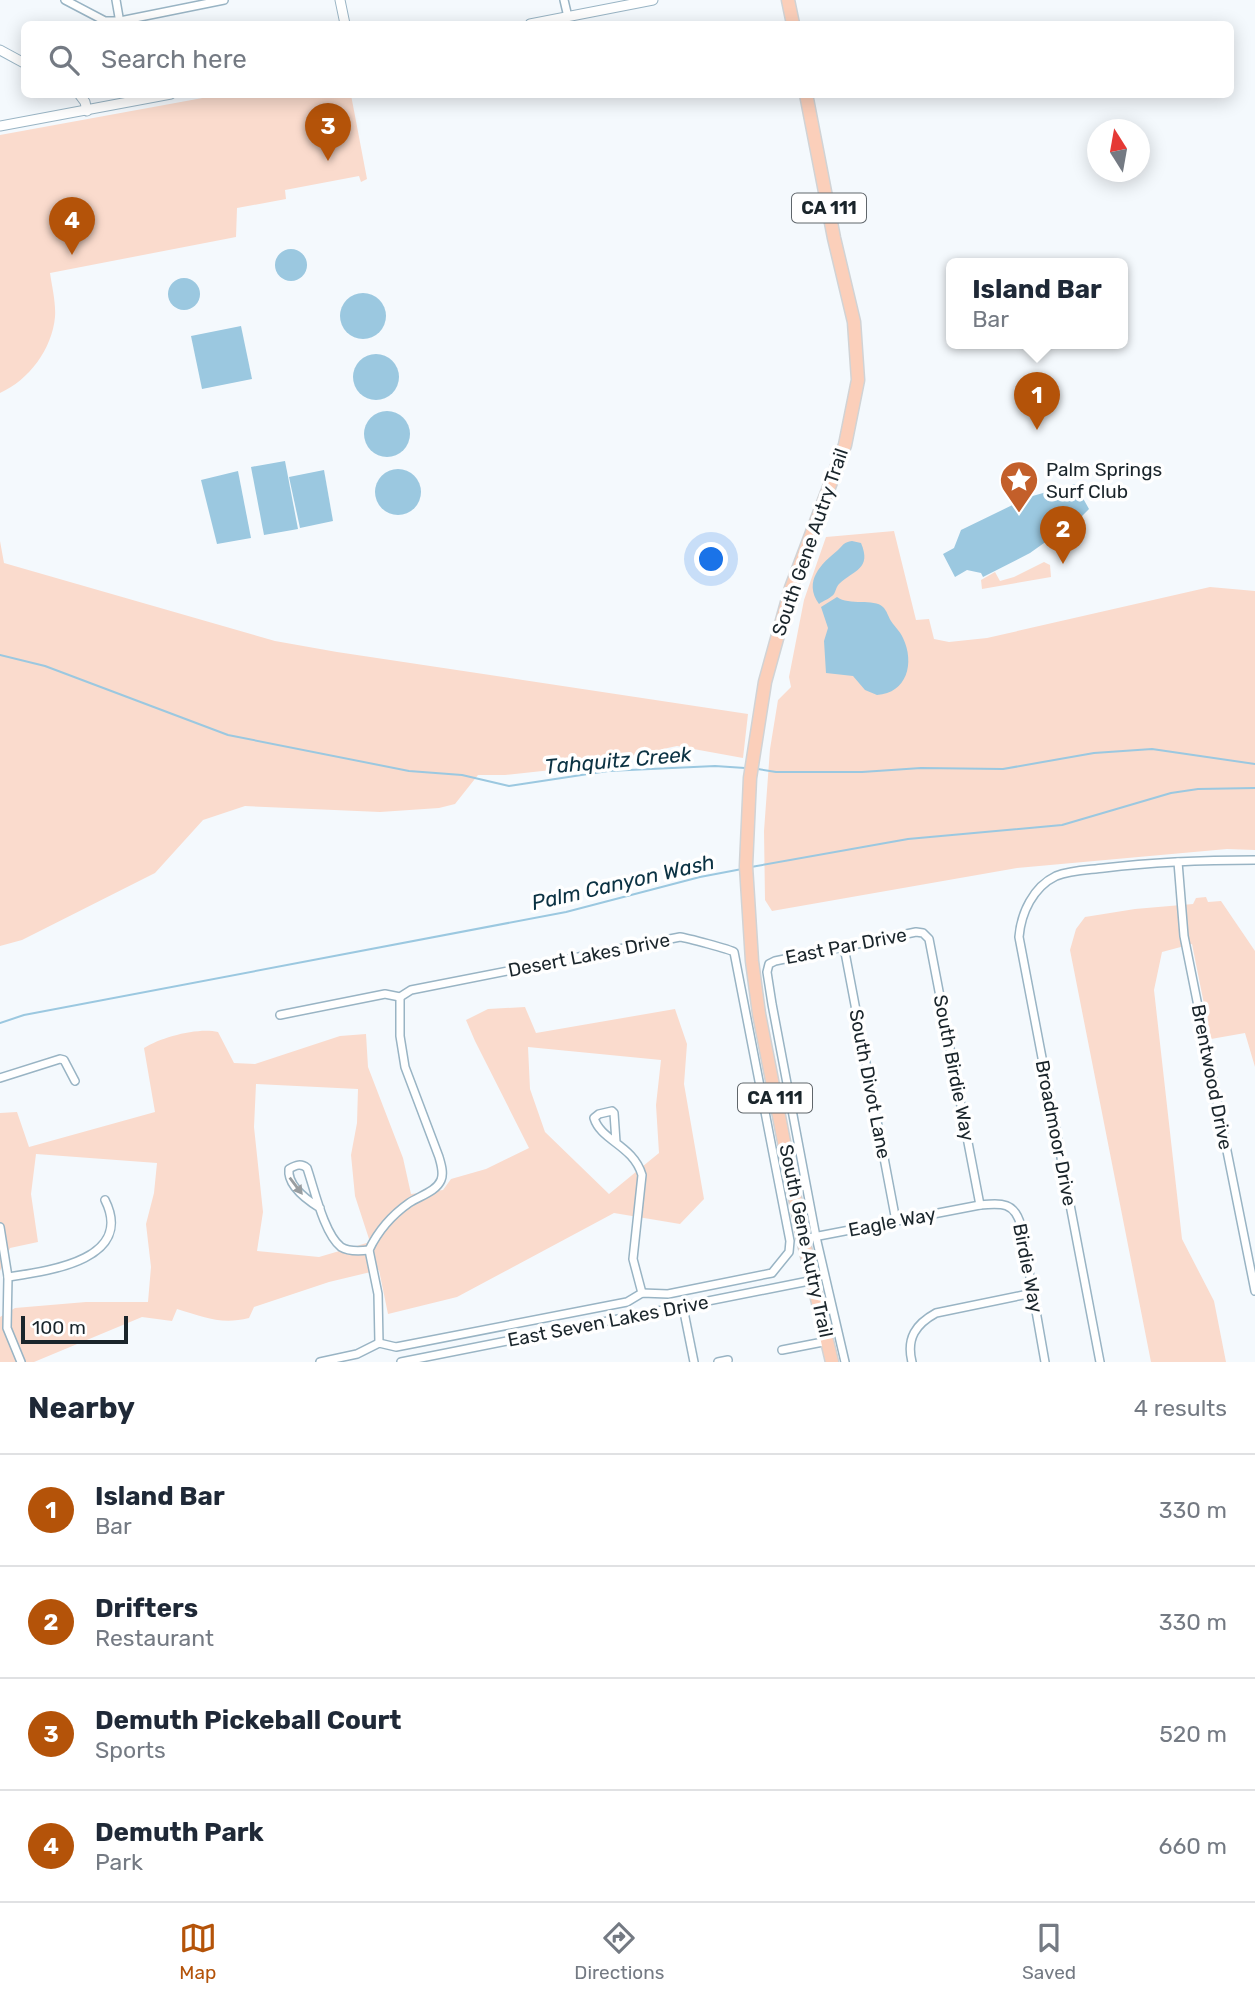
<!DOCTYPE html>
<style>
body{margin:0;font-family:Rubik,sans-serif;background:#f2f2f3;color:#1f2937}
.compass{position:absolute;left:1087px;top:119px;width:63px;height:63px;border-radius:50%;background:#fff;box-shadow:0 4px 18px #0003;rotate:349deg}
.scale{position:absolute;left:21px;bottom:18px;width:107px;box-sizing:border-box;padding-left:7px;border:4px solid #1a252b;border-top:0;font-size:19px;line-height:24px;white-space:nowrap;color:#1a252b;-webkit-text-stroke:5px #fff;paint-order:stroke}
.you{position:absolute;left:712px;top:560px;width:24px;height:24px;margin:-18px;border:5px solid #fff;border-radius:50%;background:#1a73e8;box-shadow:0 0 0 10px #1a73e833}
.badge{display:grid;place-items:center;width:46px;height:46px;border-radius:50%;background:#b45309;color:#fff;font-size:23px;font-weight:700}
.pin{position:absolute;translate:-50% -58px;filter:drop-shadow(0 2px 4px #0008)}
.pin::after{content:'';position:absolute;top:37px;width:24px;height:21px;background:inherit;clip-path:polygon(0 0,100% 0,50% 100%)}
.popup{position:absolute;left:946px;top:258px;width:182px;height:91px;box-sizing:border-box;display:grid;place-content:center;border-radius:10px;background:#fff;filter:drop-shadow(0 2px 5px #0005);font-size:23px;white-space:nowrap;color:#747a83}
.popup b{font-size:26px;color:#1f2937}
.popup::after{content:'';position:absolute;left:50%;top:100%;margin-left:-14px;border:14px solid transparent;border-top-color:#fff}
.list{margin:0;padding:0;list-style:none}
h2{display:flex;justify-content:space-between;align-items:center;height:91px;margin:0;padding:0 28px;font-size:30px}
h2 small{font-size:23px;font-weight:400;color:#747a83}
.list li{display:grid;grid-template-columns:46px 1fr auto;gap:21px;align-items:center;box-sizing:border-box;height:112px;padding:0 28px;border-top:2px solid #e0e1e3}
.list b{display:block;font-size:26px;white-space:nowrap}
.list p{margin:0;font-size:23px;white-space:nowrap;color:#747a83}
.list em{font-size:23px;font-style:normal;color:#747a83}
.icon{flex:none;width:38px;height:38px;fill:none;stroke:currentColor;stroke-width:2;stroke-linecap:round;stroke-linejoin:round}
.map{position:relative;flex:none;width:1255px;height:1362px;overflow:hidden}
.search{position:absolute;background:#fff;box-shadow:0 4px 18px #0003;left:21px;right:21px;top:21px;height:77px;display:flex;align-items:center;gap:18px;box-sizing:border-box;padding:0 24px;border-radius:10px;color:#747a83;font-size:26px}
.sheet{height:539px;background:#fff}
nav{display:flex;justify-content:space-around;align-items:center;box-sizing:border-box;height:98px;border-top:2px solid #e0e1e3;background:#fff;font-size:19px;color:#747a83}
nav a{display:grid;justify-items:center;gap:4px}
nav .on{color:#b45309}
.map>svg:first-child{display:block}
.green{fill:#fadbcd;fill-rule:evenodd}
.water{fill:#9bc8e0}
.lines{fill:none;stroke-linecap:round;stroke-linejoin:round}
.stream{stroke:#9bc8e0;stroke-width:2}
.minor-casing{stroke:#99b4c4;stroke-width:10}
.tertiary-casing{stroke:#99b4c4;stroke-width:11}
.primary-casing{stroke:#d1d3d5;stroke-width:15}
.minor{stroke:#fff;stroke-width:7}
.tertiary{stroke:#fff;stroke-width:9}
.primary{stroke:#fbcfba;stroke-width:12}
.oneway{fill:#989da0}
.labels{text-anchor:middle;dominant-baseline:central;stroke-width:7;stroke-linejoin:round;paint-order:stroke}
.shield{fill:#fff;stroke:#5f666b;stroke-width:2}
.shield-label{font-size:18px;font-weight:bold;fill:#1a252b}
.poi-label{font-size:19px;fill:#1a252b;stroke:#fff;text-anchor:start}
.street-label{font-size:19px;fill:#1a252b;stroke:#fff}
.water-label{font-size:21px;font-style:italic;fill:#0b3243;stroke:#fff}
</style>
<div class="map">
<svg width="1255" height="1362" viewBox="0 0 1255 1362">
<rect width="100%" height="100%" fill="#f4f9fd"/>
<g class="green">
<path d="M219,95H351L367,179L361,182L359,176L285,190L286,199L237,208L236,237L50,273C52,287 56,302 55,317C52,349 29,380 0,393V135Z"/>
<polygon points="894,531 916,620 929,619 934,639 949,642 987,638 1210,587 1255,591 1255,850 1227,849 1017,868 772,911 765,900 764,831 770,749 778,700 791,687 789,677 804,600 826,537"/>
<polygon points="0,541 4,563 275,641 337,652 748,714 743,758 677,746 579,767 505,775 478,775 455,804 439,808 380,812 245,806 203,820 155,873 22,940 0,946"/>
<polygon points="1044,562 1050,565 1051,577 982,589 981,580 995,572 1000,581 1014,577"/>
<polygon points="1206,897 1208,902 1221,901 1255,951 1255,1067 1245,1033 1211,1039 1192,944 1162,952 1154,990 1182,1239 1214,1301 1226,1362 1151,1362 1070,950 1076,929 1085,917 1135,909 1193,904 1196,898"/>
<path d="M525,1007L536,1033L675,1009L687,1044L684,1084L704,1199L680,1224L614,1213L457,1297L388,1314L379,1270L329,1282L254,1307L249,1318C221,1325 204,1317 177,1309L172,1321L142,1317L34,1362H0V1317L15,1308L86,1302H148L151,1267L146,1224L154,1193L157,1163L36,1154L31,1194L38,1242L10,1248L0,1271V1113L17,1112L29,1147L155,1112L144,1048C161,1037 199,1027 218,1032L234,1063L255,1064L340,1036L366,1034L368,1067L403,1158L411,1194L443,1190L451,1179L486,1169L529,1148L475,1041L466,1020L488,1009ZM528,1047L661,1060L656,1105L659,1153L609,1194L545,1132L530,1089ZM256,1084L358,1089L357,1123L351,1155L355,1196L370,1242L319,1257L257,1251L263,1212L254,1127Z"/>
</g>
<g class="water">
<circle cx="291" cy="265" r="16"/>
<circle cx="184" cy="294" r="16"/>
<circle cx="363" cy="316" r="23"/>
<polygon points="241,326 252,379 202,389 191,336"/>
<circle cx="376" cy="377" r="23"/>
<circle cx="387" cy="434" r="23"/>
<polygon points="285,461 298,529 264,535 251,467"/>
<circle cx="398" cy="492" r="23"/>
<polygon points="324,470 333,521 300,528 289,477"/>
<polygon points="238,471 251,538 217,544 201,480"/>
<polygon points="1075,484 1089,509 1082,516 1030,553 983,577 981,573 967,570 955,577 943,554 954,548 961,530 1029,497"/>
<path d="M852,541L861,543C872,569 854,570 839,584C836,587 836,591 834,594C831,598 823,601 819,604C803,581 821,564 838,550C843,545 844,542 852,541Z"/>
<path d="M837,597C849,606 874,598 883,607C887,611 888,616 891,621C895,627 900,631 903,638C915,663 907,693 877,695L865,690L853,676L826,673L824,641L828,628L821,607Z"/>
</g>
<g class="lines">
<g class="stream">
<polyline points="0,655 45,666 228,735 409,771 462,775 509,786 608,771 715,766 745,768"/>
<polyline points="758,769 776,772 862,772 921,768 1003,769 1094,753 1152,749 1255,764"/>
<polyline points="751,867 908,839 1062,825 1171,793 1198,789 1255,788"/>
<polyline points="0,1023 24,1015 566,912 700,877 742,869"/>
</g>
<g class="minor-casing">
<g id="minor">
<polyline points="65,0 105,21 120,21 224,0"/>
<polyline points="116,0 120,23"/>
<polyline points="564,0 568,17"/>
<polyline points="1178,862 1184,936 1255,1291"/>
<polyline points="844,947 896,1221"/>
<path d="M280,1015L385,994L400,997L411,990L680,937C687,938 729,949 734,952L790,1241L789,1252L772,1273L668,1294L642,1293L627,1302L396,1347L379,1343L357,1354L320,1362"/>
<polyline points="0,1078 60,1059 64,1060 75,1081"/>
<path d="M616,1142L614,1113L612,1111L599,1114L594,1118C601,1141 633,1145 642,1175L633,1259L642,1293"/>
<path d="M320,1208C307,1200 287,1186 289,1169C296,1165 301,1163 307,1168C314,1188 324,1234 341,1247C349,1252 361,1251 369,1250"/>
<polyline points="0,1227 8,1277 7,1328 21,1362"/>
<path d="M803,1239L980,1205C1002,1203 1015,1202 1021,1226L1045,1362"/>
<path d="M8,1277C48,1271 135,1260 105,1200"/>
<polyline points="683,1307 694,1362"/>
<path d="M379,1343L378,1294L369,1250C378,1231 392,1215 409,1203C419,1196 436,1192 441,1180C444,1173 441,1164 439,1157L405,1067L400,1036V997"/>
<polyline points="782,1350 828,1341"/>
<polyline points="401,1362 814,1280"/>
<polyline points="718,1362 728,1360"/>
<polyline points="845,1362 816,1237 772,1004 767,972 769,964 775,961 916,932 923,933 929,939 980,1205"/>
<path d="M912,1362C906,1338 916,1324 936,1313L1033,1293"/>
<path d="M1100,1362L1019,937C1021,913 1033,887 1056,876C1071,870 1089,870 1104,868C1154,862 1205,860 1255,860"/>
</g>
</g>
<g class="tertiary-casing">
<g id="tertiary">
<polyline points="340,0 345,24"/>
<polyline points="530,24 653,0"/>
<polyline points="0,50 24,63"/>
<polyline points="79,94 85,102 87,111"/>
<polyline points="0,126 171,94"/>
</g>
</g>
<g class="primary-casing">
<g id="primary">
<polyline points="788,0 793,24"/>
<polyline points="806,94 834,238 854,322 858,380 845,445 791,588 765,682 750,778 746,866 752,961 759,1014 803,1239 832,1362"/>
</g>
</g>
<use href="#minor" class="minor"/>
<use href="#tertiary" class="tertiary"/>
<use href="#primary" class="primary"/>
</g>
<defs><path id="oneway-solid" d="M-6-.8H1V-3.2L6.5 0L1 3.2V.8H-6Z" transform="scale(1.75)"/></defs>
<use class="oneway" href="#oneway-solid" transform="translate(296 1186) rotate(53)"/>
<defs>
<g id="sight-pin" transform="scale(2.0125)"><path d="M0 17L-7.5 6A9.5 9.5 0 1 1 7.5 6Z" fill="#c35f2a" stroke="#fff"/><path d="M0-6L1.8-2.2L6-1.7L2.9 1.2L3.7 5.4L0 3.3L-3.7 5.4L-2.9 1.2L-6-1.7L-1.8-2.2Z" fill="#fff"/></g>
</defs>
<g fill-rule="evenodd">
<use href="#sight-pin" x="1019" y="480"/>
</g>
<g class="labels">
<g class="shield">
<rect x="792" y="193.5" width="74" height="29" rx="5"/>
<rect x="738" y="1083.5" width="74" height="29" rx="5"/>
</g>
<g class="shield-label">
<text x="829" y="208">CA 111</text>
<text x="775" y="1098">CA 111</text>
</g>
<g class="poi-label">
<text x="1046" y="469">Palm Springs<tspan x="1046" dy="22">Surf Club</tspan></text>
</g>
<g class="street-label">
<text transform="translate(810 542) rotate(-71)">South Gene Autry Trail</text>
<text transform="translate(846 946) rotate(-11)">East Par Drive</text>
<text transform="translate(589 955) rotate(-11)">Desert Lakes Drive</text>
<text transform="translate(954 1068) rotate(79)">South Birdie Way</text>
<text transform="translate(1212 1077) rotate(79)">Brentwood Drive</text>
<text transform="translate(870 1084) rotate(79)">South Divot Lane</text>
<text transform="translate(1056 1133) rotate(79)">Broadmoor Drive</text>
<text transform="translate(892 1222) rotate(-11)">Eagle Way</text>
<text transform="translate(806 1241) rotate(78)">South Gene Autry Trail</text>
<text transform="translate(1028 1268) rotate(79)">Birdie Way</text>
<text transform="translate(608 1321) rotate(-11)">East Seven Lakes Drive</text>
</g>
<g class="water-label">
<text transform="translate(618 760) rotate(-5)">Tahquitz Creek</text>
<text transform="translate(623 882) rotate(-13)">Palm Canyon Wash</text>
</g>
</g>
</svg>
<svg class="compass" viewBox="-18 -18 36 36"><path d="M0-13l5 13h-10z" fill="#e53935"/><path d="M0 13l5-13h-10z" fill="#747a83"/></svg>
<div class="scale">100 m</div>
<div class="you"></div>
<div class="pin badge" style="left:1037px;top:430px">1</div>
<div class="popup"><b>Island Bar</b>Bar</div>
<div class="pin badge" style="left:1063px;top:564px">2</div>
<div class="pin badge" style="left:328px;top:161px">3</div>
<div class="pin badge" style="left:72px;top:255px">4</div>
<div class="search"><svg class="icon" aria-label="search" viewBox="0 0 24 24"><circle cx="10" cy="10" r="6"/><path d="M15 15l6 6"/></svg>Search here</div>
</div>
<section class="sheet">
<h2>Nearby<small>4 results</small></h2>
<ul class="list">
<li><span class="badge">1</span><div><b>Island Bar</b><p>Bar</p></div><em>330 m</em></li>
<li><span class="badge">2</span><div><b>Drifters</b><p>Restaurant</p></div><em>330 m</em></li>
<li><span class="badge">3</span><div><b>Demuth Pickeball Court</b><p>Sports</p></div><em>520 m</em></li>
<li><span class="badge">4</span><div><b>Demuth Park</b><p>Park</p></div><em>660 m</em></li>
</ul>
</section>
<nav>
<a class="on"><svg class="icon" aria-label="map" viewBox="0 0 24 24"><path d="M3 6l6-2 6 2 6-2v14l-6 2-6-2-6 2zM9 4v14M15 6v14"/></svg>Map</a>
<a><svg class="icon" aria-label="directions" viewBox="0 0 24 24"><path d="M12 3l9 9-9 9-9-9zM9 14v-3h6M13 9l2 2-2 2"/></svg>Directions</a>
<a><svg class="icon" aria-label="saved" viewBox="0 0 24 24"><path d="M7 4h10v16l-5-4-5 4z"/></svg>Saved</a>
</nav>
